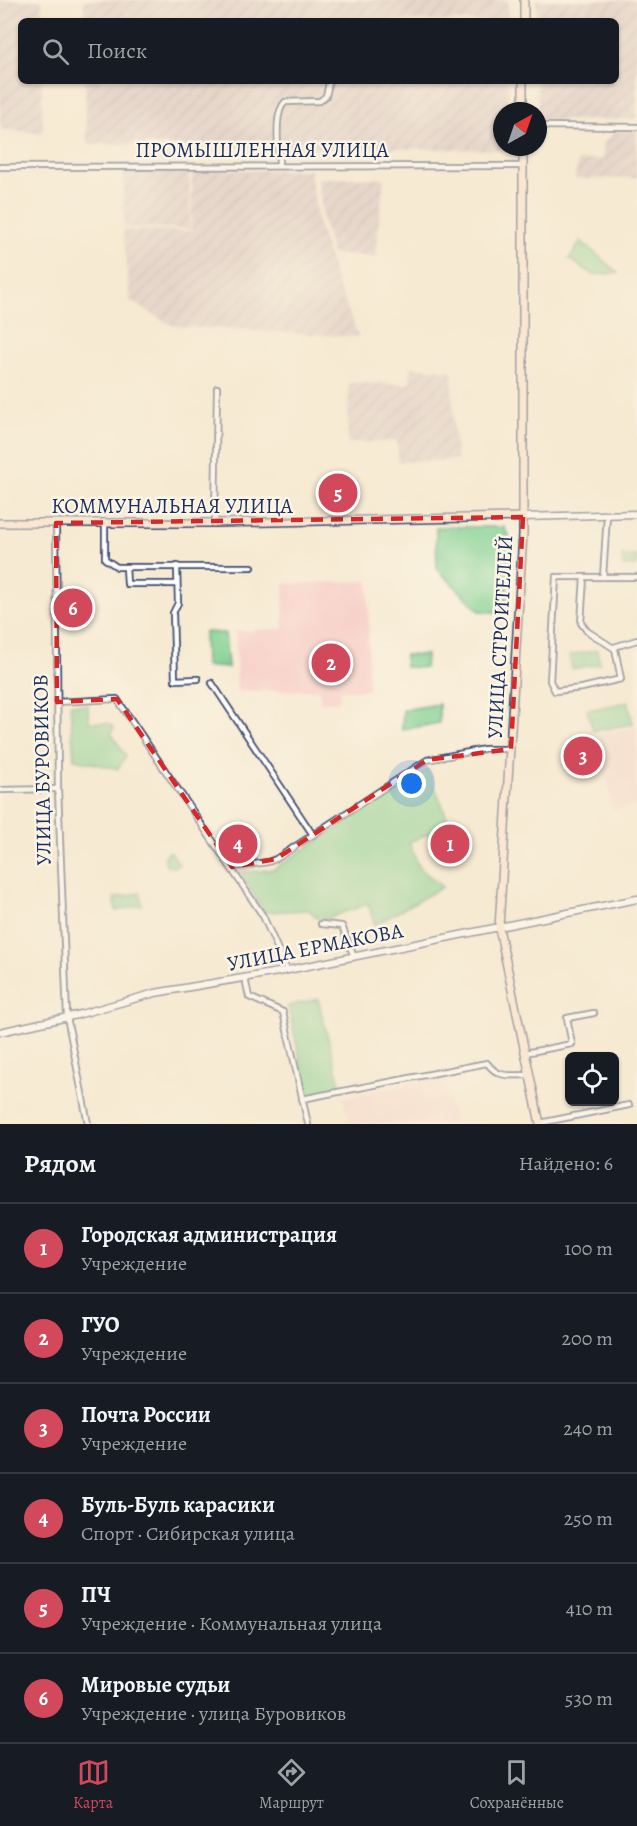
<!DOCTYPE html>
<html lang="ru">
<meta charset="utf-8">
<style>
body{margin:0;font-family:Alegreya,serif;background:#20242c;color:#f1f3f6}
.controls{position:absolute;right:18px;bottom:18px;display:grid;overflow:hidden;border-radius:9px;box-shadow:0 2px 4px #0004}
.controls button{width:54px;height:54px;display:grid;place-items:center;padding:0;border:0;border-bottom:2px solid #363941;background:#171b24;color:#f1f3f6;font:30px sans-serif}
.compass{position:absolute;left:493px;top:102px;width:54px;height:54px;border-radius:50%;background:#171b24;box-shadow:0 2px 4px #0004;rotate:40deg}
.you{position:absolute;left:412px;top:784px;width:21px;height:21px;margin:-15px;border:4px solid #fff;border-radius:50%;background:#1a73e8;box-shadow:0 0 0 9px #1a73e833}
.badge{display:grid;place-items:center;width:39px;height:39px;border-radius:50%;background:#d1495b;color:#fff;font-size:20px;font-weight:700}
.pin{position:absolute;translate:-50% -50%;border:3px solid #fff;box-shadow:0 2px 6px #0006}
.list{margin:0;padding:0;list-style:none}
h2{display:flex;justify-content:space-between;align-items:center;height:78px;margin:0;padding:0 24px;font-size:26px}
h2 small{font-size:20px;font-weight:400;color:#9ea1a6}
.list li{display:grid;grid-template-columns:39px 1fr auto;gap:18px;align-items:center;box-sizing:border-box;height:90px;padding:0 24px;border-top:2px solid #363941}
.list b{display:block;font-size:22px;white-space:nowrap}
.list p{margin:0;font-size:20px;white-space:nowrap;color:#9ea1a6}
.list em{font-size:20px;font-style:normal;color:#9ea1a6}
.icon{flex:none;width:33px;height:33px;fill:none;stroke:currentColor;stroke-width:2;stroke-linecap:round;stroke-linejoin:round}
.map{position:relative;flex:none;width:637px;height:1124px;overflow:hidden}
.search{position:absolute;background:#171b24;box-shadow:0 2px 4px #0004;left:18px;right:18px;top:18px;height:66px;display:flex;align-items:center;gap:15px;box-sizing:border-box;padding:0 21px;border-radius:9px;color:#9ea1a6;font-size:22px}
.sheet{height:618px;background:#171b24}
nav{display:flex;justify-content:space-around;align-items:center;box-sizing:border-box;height:84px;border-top:2px solid #363941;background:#171b24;font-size:16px;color:#9ea1a6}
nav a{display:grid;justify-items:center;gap:3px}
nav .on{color:#d1495b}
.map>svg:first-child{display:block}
.built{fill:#f7d0c9}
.industrial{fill:url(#industrial-furrows)}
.green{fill:#80d091;stroke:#4e8078;stroke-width:1.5}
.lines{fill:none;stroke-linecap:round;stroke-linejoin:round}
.minor-casing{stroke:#3c4b6f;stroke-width:8}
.tertiary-casing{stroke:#3c4b6f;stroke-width:9}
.secondary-casing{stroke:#3c4b6f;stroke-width:10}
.minor{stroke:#fff;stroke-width:4.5}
.tertiary{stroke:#fff;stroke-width:6}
.secondary{stroke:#fde4d1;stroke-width:7}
.marked{fill:none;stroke:#d62828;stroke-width:4.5;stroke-dasharray:12 8;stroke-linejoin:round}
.labels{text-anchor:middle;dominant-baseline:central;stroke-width:5;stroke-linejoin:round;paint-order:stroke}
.street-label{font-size:21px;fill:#1b2f5e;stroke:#fcf5e5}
</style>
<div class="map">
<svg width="637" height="1124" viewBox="0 0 637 1124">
<defs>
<pattern id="industrial-furrows" width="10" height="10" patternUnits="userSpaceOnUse" patternTransform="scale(1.5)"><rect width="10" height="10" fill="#d2bec1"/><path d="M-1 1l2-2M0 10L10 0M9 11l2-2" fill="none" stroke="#aa9ba0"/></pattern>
</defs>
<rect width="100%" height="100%" fill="#fcf5e5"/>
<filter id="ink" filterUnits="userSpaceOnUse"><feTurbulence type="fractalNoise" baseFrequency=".0167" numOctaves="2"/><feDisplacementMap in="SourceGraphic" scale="12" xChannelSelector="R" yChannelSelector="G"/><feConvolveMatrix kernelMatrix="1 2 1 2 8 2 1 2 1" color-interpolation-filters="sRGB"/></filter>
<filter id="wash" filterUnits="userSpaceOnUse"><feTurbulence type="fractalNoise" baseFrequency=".008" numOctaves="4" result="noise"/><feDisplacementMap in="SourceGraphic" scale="24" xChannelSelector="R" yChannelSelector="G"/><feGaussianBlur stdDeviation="1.35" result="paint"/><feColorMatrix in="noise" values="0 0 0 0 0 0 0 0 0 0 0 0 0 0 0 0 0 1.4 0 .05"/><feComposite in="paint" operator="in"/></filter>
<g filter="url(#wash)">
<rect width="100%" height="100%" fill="#f6ead2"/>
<g class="built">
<polygon points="369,581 368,690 340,690 339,702 321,702 320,690 237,691 235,631 283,629 284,584"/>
<polygon points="637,727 637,805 613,810 598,735"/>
<polygon points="443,1076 454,1124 349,1124 343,1098"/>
</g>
<g class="industrial">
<polygon points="0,0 42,0 42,21 21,21 21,81 42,81 43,134 0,129"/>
<rect x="84" y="0" width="424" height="21"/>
<polygon points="536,0 637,0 637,119 538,121 537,81 616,81 616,21 537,21"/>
<polygon points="85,81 508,81 508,111 502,111 502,147 508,147 508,150 87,144"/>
<polygon points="617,131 637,131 637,178 575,179 578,161 603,159 603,143"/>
<polygon points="123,169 189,170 190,229 124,227"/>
<polygon points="192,170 310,170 318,223 336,281 359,337 173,326 130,301 123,230 191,231"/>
<polygon points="318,178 384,178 375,257 332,254 323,222"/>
<polygon points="411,367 452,371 454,429 457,460 398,462 397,441 347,443 349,383 410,384"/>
</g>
<g class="green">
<polygon points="581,241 618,273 594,275 569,259"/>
<polygon points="436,527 504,527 510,538 506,613 480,611 437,569"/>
<polygon points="622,556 637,556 637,566 623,566"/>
<polygon points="204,632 225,633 228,668 205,666"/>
<polygon points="597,650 600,664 572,669 569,655"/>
<polygon points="405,655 426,655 425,668 405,667"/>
<polygon points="628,702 633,724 593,731 587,710"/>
<polygon points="70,704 88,705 89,722 108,723 114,728 111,733 126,756 118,769 74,759"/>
<polygon points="439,704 439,723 402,730 403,710"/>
<polygon points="428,769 450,825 409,842 419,867 442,887 375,925 368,904 320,921 309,910 264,912 241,873 274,869"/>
<polygon points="241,835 247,844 235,852 229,843"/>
<polygon points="170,851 179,864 175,867 168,866 165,863 165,855"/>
<polygon points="140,893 142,905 116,911 114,898"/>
<polygon points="318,999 341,1088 308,1095 288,1006"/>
</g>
</g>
<g filter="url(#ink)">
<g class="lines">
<g class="minor-casing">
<g id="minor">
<polyline points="538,126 637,127"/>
<path d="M279,166C279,149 273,114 285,102L320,101L326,96L329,83L328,81"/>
<polyline points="0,167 524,166"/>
<polyline points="56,523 58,789 67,1017 88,1124"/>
<polyline points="105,523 105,559 117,567 252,567"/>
<polyline points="215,523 217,388"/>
<polyline points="177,566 178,603 173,613 175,680 198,679"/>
<polyline points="126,567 127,584 177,584"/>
<polyline points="584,577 581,623 587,631 615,649 621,679 582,688 555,691 550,681 556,577 637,577"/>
<polyline points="603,577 607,515"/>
<polyline points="614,647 637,640"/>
<polyline points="212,683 313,835"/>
<polyline points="57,702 117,699 251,898 263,916 287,970"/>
<polyline points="0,790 58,789"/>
<polyline points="232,867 268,862 276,859 427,760 485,749 510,749"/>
<polyline points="321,924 342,926 354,957"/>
<polyline points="245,978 249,997 283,1012 308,1124"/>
<polyline points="525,1053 572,1044 567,1018 594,1013"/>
<path d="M302,1099L487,1063C499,1079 510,1075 529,1075"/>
<polyline points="540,1123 629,1105"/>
</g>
</g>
<g class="tertiary-casing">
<g id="tertiary">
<polyline points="523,517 637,514"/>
<polyline points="0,1032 77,1015 155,993 278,972 637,899"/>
</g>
</g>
<g class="secondary-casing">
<g id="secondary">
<polyline points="524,21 524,0"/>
<polyline points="523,111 523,81"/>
<polyline points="523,147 523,534 499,928 540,1124"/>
<polyline points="0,523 215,523 523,517"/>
</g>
</g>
<use href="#minor" class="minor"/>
<use href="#tertiary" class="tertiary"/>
<use href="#secondary" class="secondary"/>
</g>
</g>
<path d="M0 0H637V1124H0ZM523,517L511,749L427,760L276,859L232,867L117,699L57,702L56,523Z" fill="#f6ead2" fill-opacity=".55" fill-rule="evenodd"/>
<path class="marked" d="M523,517L511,749L427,760L276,859L232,867L117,699L57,702L56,523Z"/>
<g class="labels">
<g class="street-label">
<text x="262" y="150">ПРОМЫШЛЕННАЯ УЛИЦА</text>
<text x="172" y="506">КОММУНАЛЬНАЯ УЛИЦА</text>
<text transform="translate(500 637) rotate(-87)">УЛИЦА СТРОИТЕЛЕЙ</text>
<text transform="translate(42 770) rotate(-91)">УЛИЦА БУРОВИКОВ</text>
<text transform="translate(315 947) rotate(-11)">УЛИЦА ЕРМАКОВА</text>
</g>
</g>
</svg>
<div class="controls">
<button><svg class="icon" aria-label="locate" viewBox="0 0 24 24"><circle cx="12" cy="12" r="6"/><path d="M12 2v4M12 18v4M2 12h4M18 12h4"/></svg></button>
</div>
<svg class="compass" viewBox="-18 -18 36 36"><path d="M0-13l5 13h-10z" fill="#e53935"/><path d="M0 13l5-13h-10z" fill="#9ea1a6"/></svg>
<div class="you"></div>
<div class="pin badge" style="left:450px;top:844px">1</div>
<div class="pin badge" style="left:331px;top:663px">2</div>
<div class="pin badge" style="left:583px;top:756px">3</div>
<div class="pin badge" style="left:238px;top:844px">4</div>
<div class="pin badge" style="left:338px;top:493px">5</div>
<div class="pin badge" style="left:73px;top:608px">6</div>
<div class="search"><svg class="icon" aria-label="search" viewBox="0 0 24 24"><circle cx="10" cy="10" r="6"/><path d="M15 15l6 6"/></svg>Поиск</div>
</div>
<section class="sheet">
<h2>Рядом<small>Найдено: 6</small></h2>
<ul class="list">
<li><span class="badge">1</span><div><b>Городская администрация</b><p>Учреждение</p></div><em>100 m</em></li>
<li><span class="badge">2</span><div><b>ГУО</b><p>Учреждение</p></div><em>200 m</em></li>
<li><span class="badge">3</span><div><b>Почта России</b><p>Учреждение</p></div><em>240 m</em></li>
<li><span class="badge">4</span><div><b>Буль-Буль карасики</b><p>Спорт · Сибирская улица</p></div><em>250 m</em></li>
<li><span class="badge">5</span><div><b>ПЧ</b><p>Учреждение · Коммунальная улица</p></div><em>410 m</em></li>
<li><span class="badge">6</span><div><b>Мировые судьи</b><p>Учреждение · улица Буровиков</p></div><em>530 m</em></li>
</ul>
</section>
<nav>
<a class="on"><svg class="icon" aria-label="map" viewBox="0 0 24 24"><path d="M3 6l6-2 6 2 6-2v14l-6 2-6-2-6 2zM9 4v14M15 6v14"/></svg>Карта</a>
<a><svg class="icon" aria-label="directions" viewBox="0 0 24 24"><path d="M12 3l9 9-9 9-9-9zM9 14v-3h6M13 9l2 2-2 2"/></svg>Маршрут</a>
<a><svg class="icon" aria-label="saved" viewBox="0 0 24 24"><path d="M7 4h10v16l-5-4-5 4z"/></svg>Сохранённые</a>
</nav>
